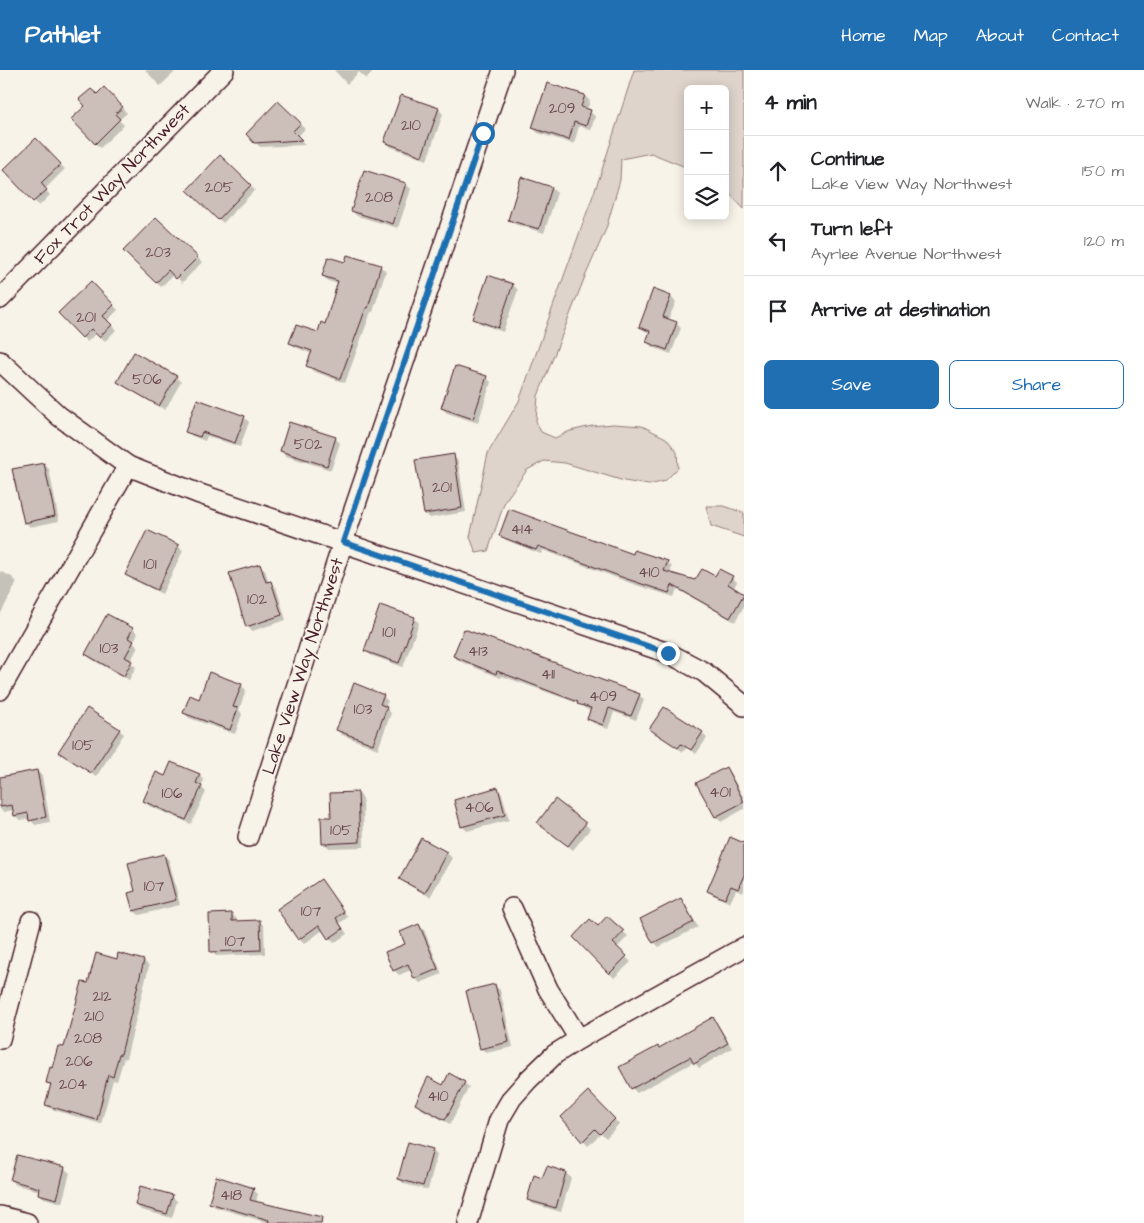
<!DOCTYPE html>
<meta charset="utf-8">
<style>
body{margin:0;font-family:"Architects Daughter",sans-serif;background:#f2f2f2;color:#202124}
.controls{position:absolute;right:15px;top:15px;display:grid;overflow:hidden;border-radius:8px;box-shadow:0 2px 12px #0003}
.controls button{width:45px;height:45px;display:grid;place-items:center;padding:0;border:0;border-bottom:1px solid #e0e0e0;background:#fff;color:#202124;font:25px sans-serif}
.stop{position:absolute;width:15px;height:15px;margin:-11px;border:4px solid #1f6fb2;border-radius:50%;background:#fff}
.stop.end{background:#1f6fb2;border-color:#fff;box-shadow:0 1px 5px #0008}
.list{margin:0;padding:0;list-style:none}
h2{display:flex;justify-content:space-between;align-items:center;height:65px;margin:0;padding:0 20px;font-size:21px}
h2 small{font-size:16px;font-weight:400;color:#757577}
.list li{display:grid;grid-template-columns:32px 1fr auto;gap:15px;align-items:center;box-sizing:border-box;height:70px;padding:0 20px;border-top:1px solid #e0e0e0}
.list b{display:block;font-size:19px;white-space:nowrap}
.list p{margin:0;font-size:16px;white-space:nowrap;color:#757577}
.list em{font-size:16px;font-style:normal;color:#757577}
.actions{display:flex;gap:10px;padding:15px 20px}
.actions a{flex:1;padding:11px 0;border:1px solid #1f6fb2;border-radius:8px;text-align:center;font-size:18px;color:#1f6fb2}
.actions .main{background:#1f6fb2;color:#fff}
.icon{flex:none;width:28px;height:28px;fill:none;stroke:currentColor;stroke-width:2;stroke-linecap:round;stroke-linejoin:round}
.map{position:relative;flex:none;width:744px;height:1153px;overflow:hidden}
header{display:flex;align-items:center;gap:30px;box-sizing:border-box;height:70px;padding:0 25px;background:#1f6fb2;color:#fff}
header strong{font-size:24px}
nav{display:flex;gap:28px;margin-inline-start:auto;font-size:18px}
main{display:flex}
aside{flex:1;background:#fff}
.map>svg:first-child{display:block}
.green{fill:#ded4cc;stroke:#947a7c}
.shadow{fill:#0003}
.building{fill:#ccbfb9;stroke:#4a1f2b}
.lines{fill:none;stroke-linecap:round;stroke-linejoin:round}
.street-casing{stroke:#4a1f2b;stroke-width:22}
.street{stroke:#f7f3e8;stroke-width:19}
.route{stroke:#1f6fb2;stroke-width:6}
.labels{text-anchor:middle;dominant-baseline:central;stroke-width:4;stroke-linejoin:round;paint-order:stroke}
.number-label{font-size:15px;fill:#6a474e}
.street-label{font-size:18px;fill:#4a1f2b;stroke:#f7f3e8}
</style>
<header>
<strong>Pathlet</strong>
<nav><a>Home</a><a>Map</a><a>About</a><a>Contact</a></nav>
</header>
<main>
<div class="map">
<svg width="744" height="1153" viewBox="0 0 744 1153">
<rect width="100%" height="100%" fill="#f7f3e8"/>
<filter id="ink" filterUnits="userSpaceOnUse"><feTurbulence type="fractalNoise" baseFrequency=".02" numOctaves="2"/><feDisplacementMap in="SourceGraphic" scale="10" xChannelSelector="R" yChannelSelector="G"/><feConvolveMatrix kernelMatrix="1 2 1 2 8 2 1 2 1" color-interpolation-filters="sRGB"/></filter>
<g filter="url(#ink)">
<g class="green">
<polygon points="634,0 744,0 744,139 725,119 725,19 688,19 688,98 651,83 621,89 620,110 606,159 584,209 538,326 536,351 541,362 555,368 570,361 592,356 613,354 642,356 666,368 677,382 678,398 665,411 649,415 624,411 565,393 544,391 527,400 505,431 488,481 476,483 470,467 488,383 519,331 600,106"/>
<polygon points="706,436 724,436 744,443 744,467 711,456"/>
</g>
<g class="shadow">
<polygon points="145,0 177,0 160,16"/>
<polygon points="334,0 374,0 366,9 359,2 347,14"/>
<polygon points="548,14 585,26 590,31 587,40 595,46 591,60 579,56 574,74 538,63 533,58"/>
<polygon points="104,19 127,43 119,50 124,55 100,78 73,49"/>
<polygon points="278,33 305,59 297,67 305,75 260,77 247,64"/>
<polygon points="438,39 443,44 427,90 391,77 386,72"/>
<polygon points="36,70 65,99 45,119 50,125 39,136 5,100"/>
<polygon points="220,87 255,120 223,153 188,120"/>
<polygon points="406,114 411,119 398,158 357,146 352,141"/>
<polygon points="552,118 557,123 544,163 514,154 510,149"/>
<polygon points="156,148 202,192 182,213 174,204 161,217 124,181"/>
<polygon points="348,186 381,197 386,201 373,242 371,242 345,313 313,301 308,296 312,284 295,277 290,272 318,264 326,255 338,214 328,211 323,206 346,194"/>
<polygon points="91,212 118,240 107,251 116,260 105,271 96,263 87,272 59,243"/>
<polygon points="513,215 518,220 503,262 479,253 474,248"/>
<polygon points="654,221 671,227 676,232 668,250 676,253 681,258 671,284 652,277 647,272 651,263 645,261 640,256"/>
<polygon points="176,307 181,312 165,340 123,316 119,311"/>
<polygon points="486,307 491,312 478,353 447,343 442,338"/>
<polygon points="244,347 249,352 240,377 207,366 205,371 192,366 187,361"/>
<polygon points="335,368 340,373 331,400 286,386 281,381"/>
<polygon points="453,386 458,391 466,442 430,448 425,443"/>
<polygon points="44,394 49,399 59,451 30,457 25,452"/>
<polygon points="501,465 667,492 672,497 670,504 696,512 715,508 732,507 737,512 733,519 744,525 744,536 735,552 677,519 674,527 633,514 543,480 541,484 506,470"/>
<polygon points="178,476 183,481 162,524 132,509 127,505"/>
<polygon points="260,495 265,500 269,513 276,517 286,550 252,561 247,556"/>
<polygon points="0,501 12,507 17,512 0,545"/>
<polygon points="107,545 133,559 138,564 133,572 138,577 130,592 136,597 129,610 91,589 86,584"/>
<polygon points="414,548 419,553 403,597 370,585 366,580"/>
<polygon points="454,586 639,625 644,630 636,650 614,642 608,659 593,653 589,648 591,641 584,638 580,634 502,606 501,608 459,591"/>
<polygon points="241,615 246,620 239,640 242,644 235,664 189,648 184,643 200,630"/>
<polygon points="383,626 388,631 385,637 391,643 378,679 342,665 337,660"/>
<polygon points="119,660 124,664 96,707 59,682"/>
<polygon points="656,663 702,663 707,668 696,684 687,677 683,682"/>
<polygon points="725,698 730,703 744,728 744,739 721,752 716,747 698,713"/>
<polygon points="37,701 42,706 50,752 35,755 30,749 20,750 15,746 14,740 3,742 0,739 0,708"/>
<polygon points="199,705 204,710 201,717 206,722 191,754 149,736 144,731 165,707"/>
<polygon points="497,719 502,724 509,750 467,761 462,756"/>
<polygon points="358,723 363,728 364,777 329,778 324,773 333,748"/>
<polygon points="585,754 590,759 573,780 544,757"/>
<polygon points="422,770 447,783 452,788 430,827 405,813 400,808"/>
<polygon points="744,775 744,820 743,823 736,820 730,833 713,825 708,820"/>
<polygon points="164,785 169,790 180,835 139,845 134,841 137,822"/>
<polygon points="321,810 348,847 340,853 347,864 334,873 323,860 304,874 299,869"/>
<polygon points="680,830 685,834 698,857 659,877 654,872 642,850"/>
<polygon points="232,844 237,849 237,852 259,851 264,856 265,884 216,886 211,881"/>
<polygon points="607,847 628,866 617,878 631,892 614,908 575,867 598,857"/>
<polygon points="419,855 424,860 442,904 420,913 415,908 411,900 399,905 394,900"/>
<polygon points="118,890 144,891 149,896 126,989 124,988 117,1011 113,1010 101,1054 51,1039 46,1034 52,1017 47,1012 65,979 89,915"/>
<polygon points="495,916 500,920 513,977 486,983 481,978"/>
<polygon points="712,948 717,953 732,978 699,998 694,992 637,1023 632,1018 660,979"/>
<polygon points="464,1013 469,1017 450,1054 421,1039 416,1034 444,1017"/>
<polygon points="588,1023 619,1054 606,1068 601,1063 588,1076 563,1047"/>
<polygon points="432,1080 437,1085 428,1120 404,1114 399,1109"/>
<polygon points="18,1086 65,1099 70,1103 62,1133 44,1128 39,1123 40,1121 16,1115 11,1110"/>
<polygon points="548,1098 566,1103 571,1108 561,1142 533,1134 528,1129 543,1109"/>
<polygon points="253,1119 258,1124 256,1132 318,1147 323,1153 269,1153 215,1137 210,1132"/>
<polygon points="172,1126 177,1131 172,1148 141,1140 136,1135"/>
</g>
<g class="building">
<polygon points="547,13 585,25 581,37 591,40 586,56 574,52 569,70 532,58"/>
<polygon points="104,17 123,37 115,44 120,49 95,74 71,49 85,36 79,29 91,19 97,24"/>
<polygon points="401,25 439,38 422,86 384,72"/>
<polygon points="278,31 301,53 293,61 302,70 254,73 246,64"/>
<polygon points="36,68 61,94 41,113 47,120 33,132 3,100"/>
<polygon points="220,85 251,115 218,150 187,120"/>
<polygon points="364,100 406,113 393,154 351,141"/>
<polygon points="521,107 552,117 539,159 508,150"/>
<polygon points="156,147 198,187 176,209 168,200 156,213 123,181"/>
<polygon points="347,185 381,195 368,238 366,238 340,309 306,296 312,281 289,273 296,255 318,262 321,252 325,254 338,211 322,206 328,187 345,192"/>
<polygon points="488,205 513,214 498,258 473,249"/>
<polygon points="91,211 114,235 103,246 112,255 99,267 91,259 82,268 58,243"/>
<polygon points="653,219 671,226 663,247 677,252 667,280 646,272 650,261 639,257"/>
<polygon points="134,282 177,306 159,336 117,312"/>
<polygon points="455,296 487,306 473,349 441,338"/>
<polygon points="197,329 245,346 235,373 202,362 200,367 185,362"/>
<polygon points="289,352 336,367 327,396 280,381"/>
<polygon points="454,384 462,438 424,444 415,390"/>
<polygon points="44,393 55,446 24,453 12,399"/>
<polygon points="509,439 633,484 634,480 668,491 664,501 695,510 702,499 715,506 719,499 733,506 728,514 744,524 730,548 672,515 669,523 627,509 538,476 536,480 499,466"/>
<polygon points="147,460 179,475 157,520 125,505"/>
<polygon points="260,494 266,512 271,511 282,545 246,557 229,503"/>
<polygon points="380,535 415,547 399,593 364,581"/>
<polygon points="107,544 133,558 128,568 134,571 125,587 132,591 124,606 85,584"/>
<polygon points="464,559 640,624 631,646 609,638 603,655 587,649 591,638 577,634 578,632 497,601 496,604 453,586"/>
<polygon points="209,602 242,614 233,637 238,638 230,660 183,643 190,625 199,629"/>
<polygon points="354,613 384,625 380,634 387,637 373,674 336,660"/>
<polygon points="664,637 703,662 691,680 681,674 678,678 649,659"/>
<polygon points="87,638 120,659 91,703 58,682"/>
<polygon points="171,692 200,704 196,713 202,716 186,750 143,731 156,702 165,706"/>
<polygon points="726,697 744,732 715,747 696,713"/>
<polygon points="37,700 46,747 29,751 28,743 14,746 12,735 0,737 0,707"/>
<polygon points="498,717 505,745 461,757 454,730"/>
<polygon points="358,722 360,772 322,774 321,747 331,747 330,723"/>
<polygon points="555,729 586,753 568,776 537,753"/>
<polygon points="730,767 744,773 744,805 738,819 731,816 725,829 707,821"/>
<polygon points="421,768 447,782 425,823 399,809"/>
<polygon points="164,784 176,830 133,841 128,823 135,821 128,793"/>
<polygon points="321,809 344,842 336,848 343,859 328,869 319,855 298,870 277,839"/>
<polygon points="681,828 694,852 653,873 640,849"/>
<polygon points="232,843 232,851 260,850 261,880 210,882 209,844"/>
<polygon points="607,846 624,861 613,873 627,886 609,904 573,867 590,849 598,856"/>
<polygon points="419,854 438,899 414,909 408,894 393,901 385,882 405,874 400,862"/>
<polygon points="96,883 117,889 118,883 144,890 121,984 119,984 113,1007 108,1005 97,1050 45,1035 51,1014 46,1013 50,997 52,998 58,976 64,977 82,912 88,913"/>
<polygon points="495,914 509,972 480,979 466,921"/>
<polygon points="713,947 728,973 694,994 690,987 631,1019 619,997 658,976 659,978"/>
<polygon points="449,1003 465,1012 445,1050 415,1034 428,1007 443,1015"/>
<polygon points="588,1021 615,1049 600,1064 595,1059 582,1072 561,1047"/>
<polygon points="408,1072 433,1079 423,1116 398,1109"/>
<polygon points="17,1085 65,1097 57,1129 38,1124 39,1118 10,1110"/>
<polygon points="547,1096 566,1102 556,1138 527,1130 534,1105 542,1108"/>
<polygon points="216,1106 254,1118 250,1130 322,1147 321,1153 268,1153 269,1150 209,1133"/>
<polygon points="140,1116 173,1125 167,1144 135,1135"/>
</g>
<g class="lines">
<g class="street-casing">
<g id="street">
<polyline points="0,229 224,0"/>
<polyline points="0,291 59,346 128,396 197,423 668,583 704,602 739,631 744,636"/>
<polyline points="0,620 128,396"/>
<polyline points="248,767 343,472 503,0"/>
<polyline points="512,838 548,919 579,969"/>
<polyline points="0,969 31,851"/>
<polyline points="0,1146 27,1153"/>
<polyline points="468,1153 499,1050 512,1028 528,1010 555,984 579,969 744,877"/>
</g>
</g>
<use href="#street" class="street"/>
</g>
</g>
<g class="lines" filter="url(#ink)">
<polyline class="route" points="483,63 343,472 668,583"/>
</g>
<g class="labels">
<g class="number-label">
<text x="562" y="38">209</text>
<text x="411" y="55">210</text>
<text x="219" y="117">205</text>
<text x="379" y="127">208</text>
<text x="158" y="182">203</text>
<text x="86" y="247">201</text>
<text x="147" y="309">506</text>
<text x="308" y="374">502</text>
<text x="442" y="417">201</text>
<text x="522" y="459">414</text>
<text x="150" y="494">101</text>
<text x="649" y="502">410</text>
<text x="257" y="529">102</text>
<text x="389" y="562">101</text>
<text x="109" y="578">103</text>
<text x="478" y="581">413</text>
<text x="548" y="604">411</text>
<text x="603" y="626">409</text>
<text x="363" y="639">103</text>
<text x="83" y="675">105</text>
<text x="720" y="722">401</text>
<text x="172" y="723">106</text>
<text x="479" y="737">406</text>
<text x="341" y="760">105</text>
<text x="154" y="816">107</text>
<text x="311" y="841">107</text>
<text x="235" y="871">107</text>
<text x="102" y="926">212</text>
<text x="94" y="946">210</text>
<text x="88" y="968">208</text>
<text x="79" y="991">206</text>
<text x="73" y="1014">204</text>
<text x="438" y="1026">410</text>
<text x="231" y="1125">418</text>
</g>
<g class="street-label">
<text transform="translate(112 114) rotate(-46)">Fox Trot Way Northwest</text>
<text transform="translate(303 596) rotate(-72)">Lake View Way Northwest</text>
</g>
</g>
</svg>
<div class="controls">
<button>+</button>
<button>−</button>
<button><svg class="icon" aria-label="layers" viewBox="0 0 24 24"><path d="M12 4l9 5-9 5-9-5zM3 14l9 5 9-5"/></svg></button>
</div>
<div class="stop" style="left:483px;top:63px"></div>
<div class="stop end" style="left:668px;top:583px"></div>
</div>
<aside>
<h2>4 min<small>Walk · 270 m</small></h2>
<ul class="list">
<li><svg class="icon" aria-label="ahead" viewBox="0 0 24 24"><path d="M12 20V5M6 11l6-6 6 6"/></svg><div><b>Continue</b><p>Lake View Way Northwest</p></div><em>150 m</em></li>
<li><svg class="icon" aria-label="left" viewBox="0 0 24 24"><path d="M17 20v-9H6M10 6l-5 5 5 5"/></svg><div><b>Turn left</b><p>Ayrlee Avenue Northwest</p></div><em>120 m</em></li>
<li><svg class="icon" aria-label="arrive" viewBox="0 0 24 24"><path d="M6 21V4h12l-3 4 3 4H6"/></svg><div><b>Arrive at destination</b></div></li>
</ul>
<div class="actions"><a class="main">Save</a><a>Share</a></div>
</aside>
</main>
